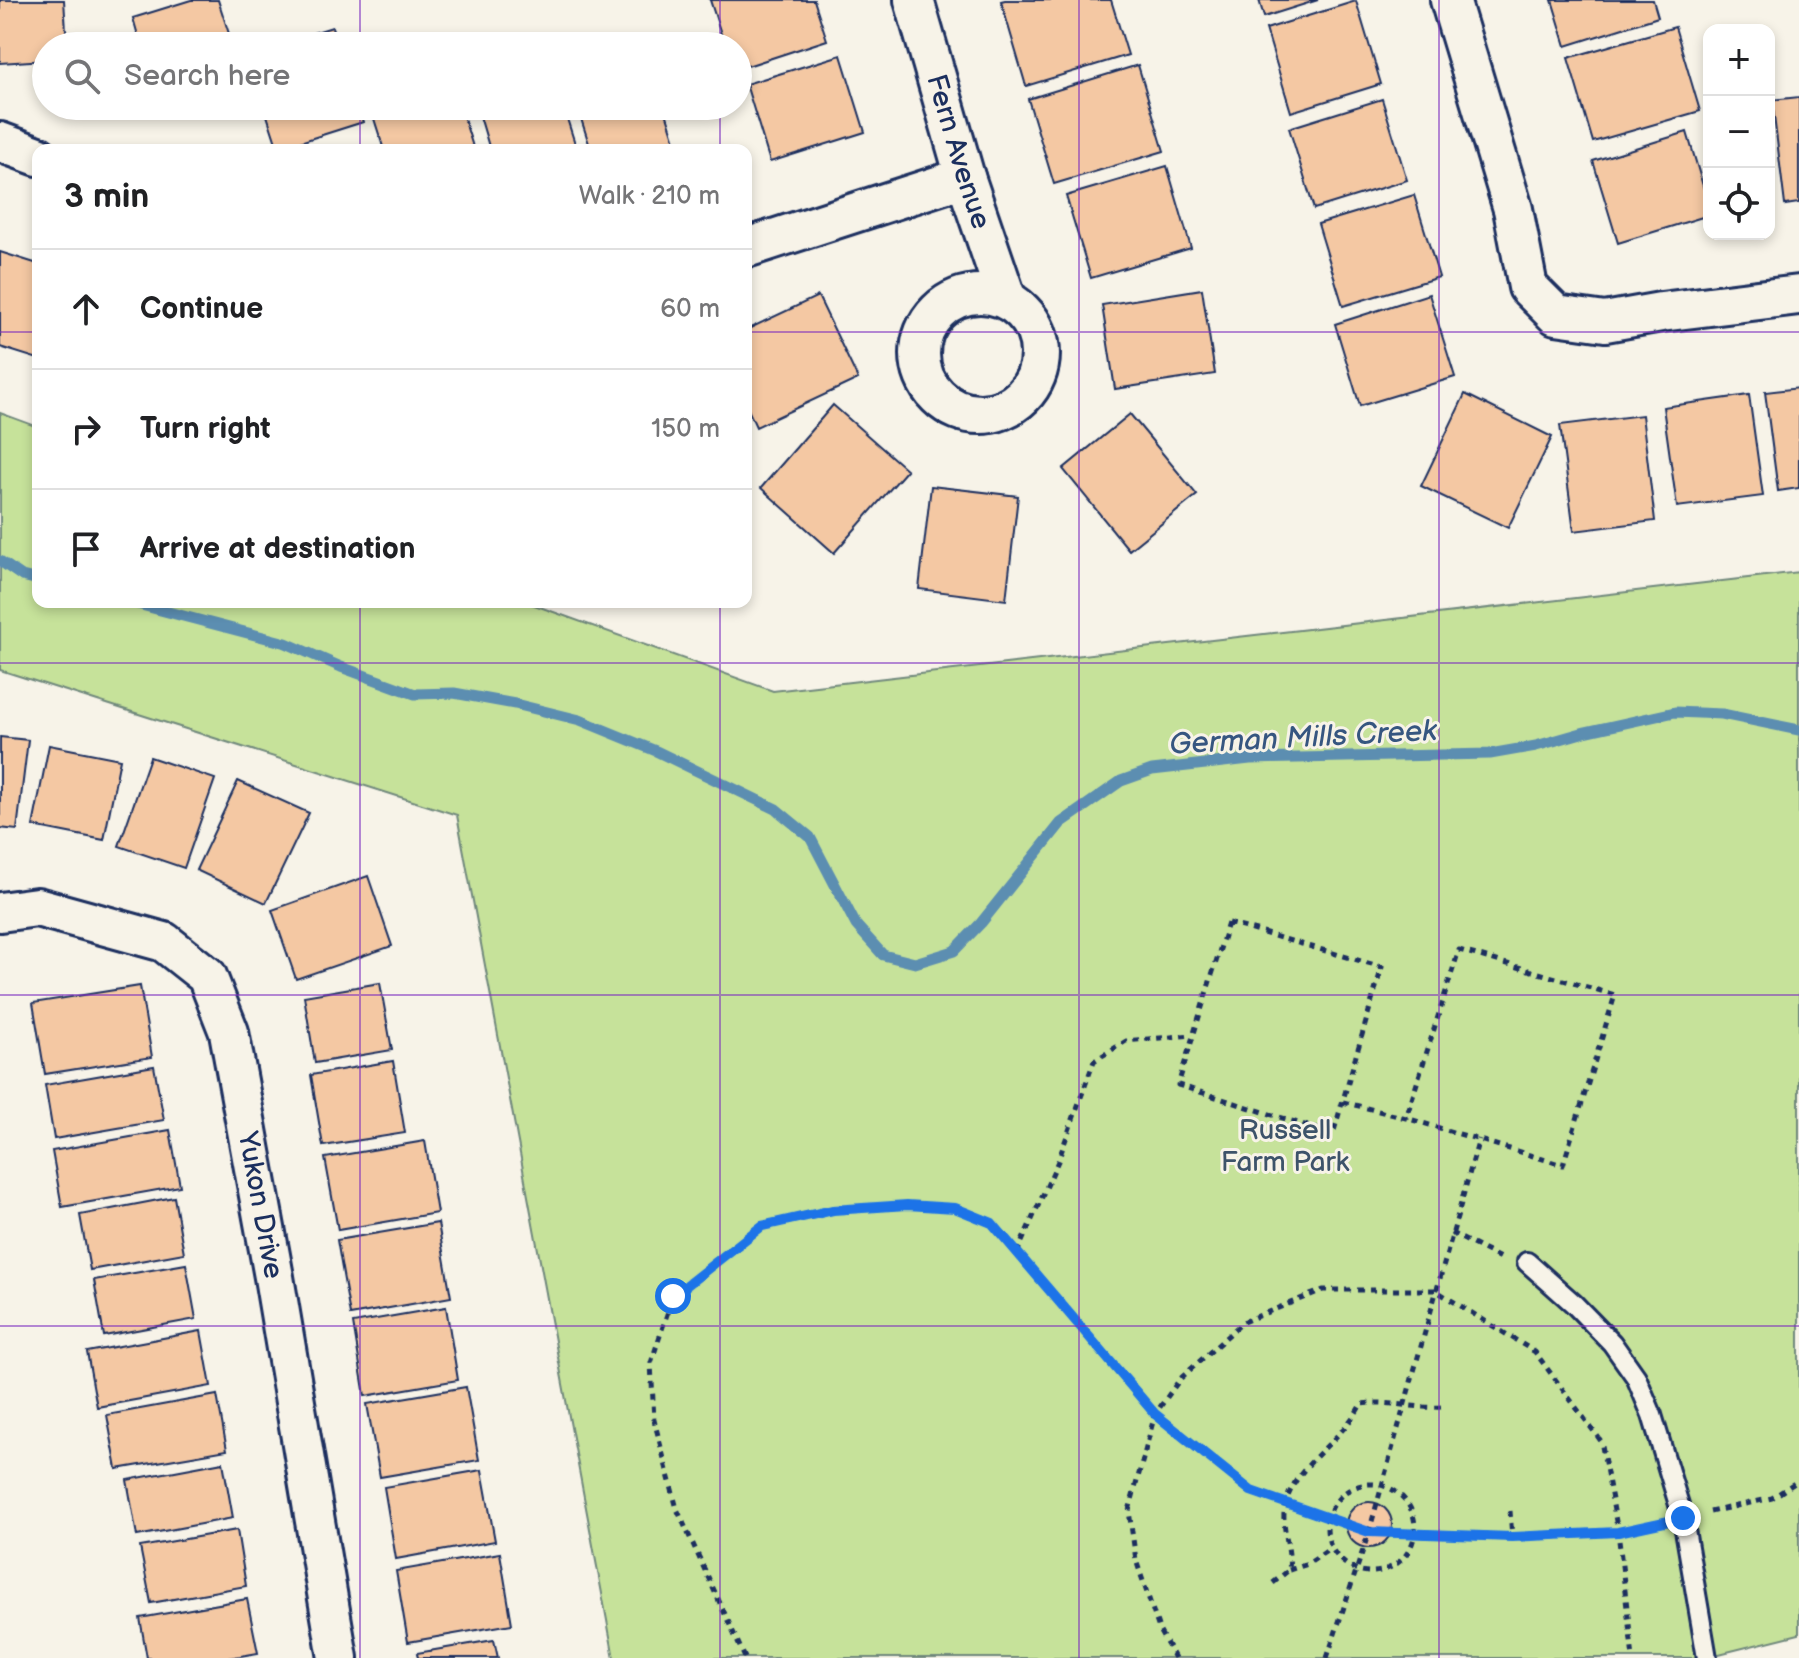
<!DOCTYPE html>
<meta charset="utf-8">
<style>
body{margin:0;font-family:"Balsamiq Sans",sans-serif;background:#f2f2f2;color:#202124}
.controls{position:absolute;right:24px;top:24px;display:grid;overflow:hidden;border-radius:16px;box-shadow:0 4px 12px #0003}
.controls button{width:72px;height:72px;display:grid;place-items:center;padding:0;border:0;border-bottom:2px solid #e0e0e0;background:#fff;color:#202124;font:40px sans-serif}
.stop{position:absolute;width:24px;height:24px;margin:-18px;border:6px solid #1a73e8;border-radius:50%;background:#fff}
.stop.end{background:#1a73e8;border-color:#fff;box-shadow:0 2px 8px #0008}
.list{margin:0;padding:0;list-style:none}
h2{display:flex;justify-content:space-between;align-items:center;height:104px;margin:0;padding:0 32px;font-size:34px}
h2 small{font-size:26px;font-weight:400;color:#757577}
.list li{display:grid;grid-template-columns:52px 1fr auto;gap:24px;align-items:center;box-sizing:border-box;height:120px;padding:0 32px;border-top:2px solid #e0e0e0}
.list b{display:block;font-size:30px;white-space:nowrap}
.list em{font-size:26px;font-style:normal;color:#757577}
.icon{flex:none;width:44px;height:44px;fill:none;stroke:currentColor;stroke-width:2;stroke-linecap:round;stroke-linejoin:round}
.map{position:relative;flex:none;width:1799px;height:1658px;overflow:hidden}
.search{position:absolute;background:#fff;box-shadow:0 4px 12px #0003;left:32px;top:32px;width:720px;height:88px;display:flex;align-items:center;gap:20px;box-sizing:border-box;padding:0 28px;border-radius:44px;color:#757577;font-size:30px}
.panel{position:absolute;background:#fff;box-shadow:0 4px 12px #0003;left:32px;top:144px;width:720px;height:464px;border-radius:16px}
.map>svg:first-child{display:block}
.green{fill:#c6e29a;stroke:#70887c;stroke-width:2}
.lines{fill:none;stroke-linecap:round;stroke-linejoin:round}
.stream{stroke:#5c8eb1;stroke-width:11}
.building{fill:#f4c8a3;stroke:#1b2f5e;stroke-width:2}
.service-casing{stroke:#1b2f5e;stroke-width:24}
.minor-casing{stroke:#1b2f5e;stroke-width:44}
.path{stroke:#1b2f5e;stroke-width:5;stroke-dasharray:6 6;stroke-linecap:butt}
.service{stroke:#f7f3e8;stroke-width:18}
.minor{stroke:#f7f3e8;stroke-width:38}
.route{stroke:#1a73e8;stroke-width:10}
.grid{fill:none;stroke:#7b2cbf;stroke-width:2;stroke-opacity:0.55}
.labels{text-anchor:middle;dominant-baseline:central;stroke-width:6;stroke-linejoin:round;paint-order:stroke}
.street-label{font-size:28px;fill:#1b2f5e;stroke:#f7f3e8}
.park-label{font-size:28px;fill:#3d536a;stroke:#f7f3e8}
.water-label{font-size:30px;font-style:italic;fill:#365680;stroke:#f7f3e8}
</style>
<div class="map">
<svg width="1799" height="1658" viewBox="0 0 1799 1658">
<rect width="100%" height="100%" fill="#f7f3e8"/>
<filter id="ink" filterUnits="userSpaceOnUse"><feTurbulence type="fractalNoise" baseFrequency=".0125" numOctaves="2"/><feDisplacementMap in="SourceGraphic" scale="16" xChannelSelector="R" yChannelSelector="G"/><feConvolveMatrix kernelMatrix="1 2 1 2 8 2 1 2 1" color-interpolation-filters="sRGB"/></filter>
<g filter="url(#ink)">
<polygon class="green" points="0,413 38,427 38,602 526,602 773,691 1799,572 1799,1634 1703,1658 614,1658 457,815 0,670"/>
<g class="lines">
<g class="stream">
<polyline points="0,561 22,576 38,580"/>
<polyline points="130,602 286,643 341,667 415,694 454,693 515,704 580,720 656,751 776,809 810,837 856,925 883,955 915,963 954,951 981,923 1061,823 1121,781 1152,770 1250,759 1490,754 1536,746 1585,732 1675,712 1722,714 1799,730"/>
</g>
</g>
<g class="building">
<polygon points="0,0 64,0 67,46 46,46 46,60 0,63"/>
<polygon points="191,0 218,0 233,46 141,46 133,18"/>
<polygon points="710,0 814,0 827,40 738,69 738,46 725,46"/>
<polygon points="1005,0 1111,0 1128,55 1026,86 1001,1"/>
<polygon points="1259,0 1318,0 1264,17"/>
<polygon points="1552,0 1653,0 1658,17 1566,46"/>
<polygon points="1356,1 1381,84 1291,112 1266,29"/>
<polygon points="332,27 339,46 272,46"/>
<polygon points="1675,27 1700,111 1593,142 1568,58"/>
<polygon points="841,55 865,132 770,162 746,84"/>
<polygon points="1138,65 1164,151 1054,184 1028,99"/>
<polygon points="1799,97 1799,203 1785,205 1772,100"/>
<polygon points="1382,99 1407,180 1314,209 1289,128"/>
<polygon points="160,106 193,106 163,115"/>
<polygon points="264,106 358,106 363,122 278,149"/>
<polygon points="370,106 460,106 474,150 384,150"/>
<polygon points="477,106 563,106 577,150 490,150"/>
<polygon points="577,106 664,106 678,150 591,150"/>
<polygon points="1687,132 1709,206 1709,215 1618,243 1593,161"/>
<polygon points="1167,166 1191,248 1091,278 1066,196"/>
<polygon points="1414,195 1439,277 1343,306 1318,224"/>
<polygon points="0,252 38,264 38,359 0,347"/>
<polygon points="1202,289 1215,374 1115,389 1102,305"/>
<polygon points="1429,294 1455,377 1360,406 1335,324"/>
<polygon points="818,296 858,379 756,427 746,405 746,330"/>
<polygon points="1799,388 1799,488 1778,491 1765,392"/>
<polygon points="1465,394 1552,437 1508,528 1421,486"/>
<polygon points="1749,395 1763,496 1677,507 1663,407"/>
<polygon points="833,405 907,470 834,553 761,488"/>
<polygon points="1130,414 1197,495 1129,550 1063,469"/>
<polygon points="1642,415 1655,521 1574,531 1560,425"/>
<polygon points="931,486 1018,496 1006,600 919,589"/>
<polygon points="0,737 28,740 17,830 0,828"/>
<polygon points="49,745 120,759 104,840 33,826"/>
<polygon points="150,757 215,779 184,868 119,846"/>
<polygon points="238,781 309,813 266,903 196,870"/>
<polygon points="368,876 392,946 296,979 272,910"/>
<polygon points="380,983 392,1050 315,1063 304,996"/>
<polygon points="140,986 152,1057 45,1074 33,1003"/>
<polygon points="393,1061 405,1133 323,1146 311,1075"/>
<polygon points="154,1066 164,1120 54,1139 45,1085"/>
<polygon points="170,1130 180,1186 62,1207 52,1151"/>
<polygon points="425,1141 437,1213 338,1230 325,1158"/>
<polygon points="174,1197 184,1253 90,1270 80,1215"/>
<polygon points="438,1223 451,1297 350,1315 337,1240"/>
<polygon points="186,1264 196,1319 104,1336 94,1280"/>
<polygon points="446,1307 458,1380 365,1396 353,1323"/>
<polygon points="201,1331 211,1386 97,1407 87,1352"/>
<polygon points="466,1387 479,1460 380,1477 367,1404"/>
<polygon points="217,1395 227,1450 117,1469 107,1415"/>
<polygon points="223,1462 233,1518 137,1536 127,1480"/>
<polygon points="482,1470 495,1541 396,1559 384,1487"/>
<circle cx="1369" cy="1525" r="23"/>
<polygon points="237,1530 246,1586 151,1603 140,1547"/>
<polygon points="500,1553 512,1624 408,1642 396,1571"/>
<polygon points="247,1599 258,1653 229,1658 147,1658 140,1618"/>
<polygon points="494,1640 498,1658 418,1658 417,1653"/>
</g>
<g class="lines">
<g class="service-casing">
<polyline id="service" points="1527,1262 1573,1303 1612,1343 1636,1377 1652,1415 1683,1518 1707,1658"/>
</g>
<g class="minor-casing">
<g id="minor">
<path id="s1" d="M914,0L965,177L1007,300"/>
<polyline points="1450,0 1513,209 1528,287 1556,315 1605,322 1661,312 1799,295"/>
<polyline points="0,142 38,156"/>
<polyline points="746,248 965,177"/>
<circle cx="980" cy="354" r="60"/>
<path id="s2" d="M0,912L37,907L164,942L207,976L229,1032L274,1277L338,1658"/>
</g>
</g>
<g class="path">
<polygon points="1228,923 1382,967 1333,1134 1178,1085"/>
<polyline points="1343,1102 1406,1118 1563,1165 1615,995 1459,950 1406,1118"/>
<polyline points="1451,1233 1500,1258"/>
<polyline points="1017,1253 1058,1161 1094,1061 1126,1041 1193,1035"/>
<circle cx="1371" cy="1528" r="44"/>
<polyline points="1510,1511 1512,1537"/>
<polyline points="1710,1512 1772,1498 1799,1480"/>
<polyline points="1289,1570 1308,1564 1331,1548"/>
<path d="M1273,1583L1289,1570C1292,1547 1279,1525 1286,1502C1298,1462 1342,1441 1361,1404C1388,1400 1414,1409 1441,1407"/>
<polyline points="745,1658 677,1509 654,1420 651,1363 673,1296 762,1226 833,1210 907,1205 955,1208 992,1223 1155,1414 1251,1491 1369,1532 1512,1537 1618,1532 1657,1524"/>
<polyline points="1175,1658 1160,1632 1136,1560 1129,1511 1155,1414 1180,1379 1243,1322 1323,1290 1435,1290 1535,1352 1601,1441 1618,1532 1633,1658"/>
<polyline points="1327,1658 1369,1532 1479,1139"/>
</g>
<use href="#service" class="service"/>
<use href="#minor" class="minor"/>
</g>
</g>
<g class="lines" filter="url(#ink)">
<polyline class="route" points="673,1296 762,1226 833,1210 907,1205 955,1208 992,1223 1155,1414 1251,1491 1369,1532 1512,1537 1618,1532 1683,1518"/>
</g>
<path class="grid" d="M360,0V46M720,0V46M1079,0V1658M1439,0V1658M360,106V150M720,106V150M0,332H38M746,332H1799M360,602V1658M720,602V1658M0,663H1799M0,995H1799M0,1326H1799"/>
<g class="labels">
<g class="street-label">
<text stroke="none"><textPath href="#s1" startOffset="158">Fern Avenue</textPath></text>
<text stroke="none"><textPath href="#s2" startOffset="460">Yukon Drive</textPath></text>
</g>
<g class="park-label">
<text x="1285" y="1130">Russell<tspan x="1285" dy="32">Farm Park</tspan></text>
</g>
<g class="water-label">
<text transform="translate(1303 738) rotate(-3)">German Mills Creek</text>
</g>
</g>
</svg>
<div class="controls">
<button>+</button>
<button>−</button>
<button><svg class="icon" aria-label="locate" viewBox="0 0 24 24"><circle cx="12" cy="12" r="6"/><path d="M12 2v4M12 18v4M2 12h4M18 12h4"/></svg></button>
</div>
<div class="stop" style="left:673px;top:1296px"></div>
<div class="stop end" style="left:1683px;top:1518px"></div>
<div class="search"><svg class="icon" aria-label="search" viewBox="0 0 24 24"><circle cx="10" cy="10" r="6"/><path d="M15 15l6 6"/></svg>Search here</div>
<section class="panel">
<h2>3 min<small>Walk · 210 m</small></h2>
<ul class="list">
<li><svg class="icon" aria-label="ahead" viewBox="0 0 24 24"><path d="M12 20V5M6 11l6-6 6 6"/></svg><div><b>Continue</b></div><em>60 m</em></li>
<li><svg class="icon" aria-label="right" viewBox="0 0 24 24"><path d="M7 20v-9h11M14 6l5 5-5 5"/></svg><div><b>Turn right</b></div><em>150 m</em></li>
<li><svg class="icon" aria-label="arrive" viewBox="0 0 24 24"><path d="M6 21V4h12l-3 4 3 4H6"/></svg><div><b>Arrive at destination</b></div></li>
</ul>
</section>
</div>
